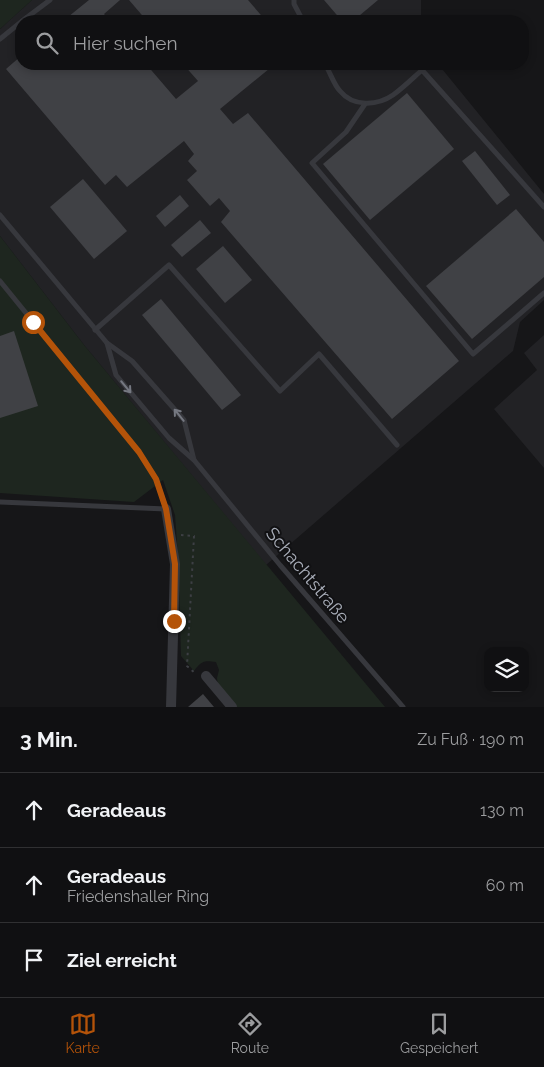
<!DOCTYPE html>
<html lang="de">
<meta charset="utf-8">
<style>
body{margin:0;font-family:Raleway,sans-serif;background:#1e1e20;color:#f1f3f6}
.controls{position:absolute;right:15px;bottom:15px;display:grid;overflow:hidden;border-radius:10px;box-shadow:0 2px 8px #0003}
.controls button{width:45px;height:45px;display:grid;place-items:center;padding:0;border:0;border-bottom:1px solid #303032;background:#101012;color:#f1f3f6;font:25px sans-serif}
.stop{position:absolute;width:15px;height:15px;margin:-11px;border:4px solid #b45309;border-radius:50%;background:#fff}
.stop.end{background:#b45309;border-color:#fff;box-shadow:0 1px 5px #0008}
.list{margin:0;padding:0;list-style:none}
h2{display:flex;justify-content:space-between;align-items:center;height:65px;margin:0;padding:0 20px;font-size:21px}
h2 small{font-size:16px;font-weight:400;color:#9c9d9f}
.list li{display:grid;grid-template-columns:32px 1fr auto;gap:15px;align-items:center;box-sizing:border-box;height:75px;padding:0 20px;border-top:1px solid #303032}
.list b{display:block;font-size:19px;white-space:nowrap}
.list p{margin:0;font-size:16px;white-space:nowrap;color:#9c9d9f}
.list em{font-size:16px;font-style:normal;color:#9c9d9f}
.icon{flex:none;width:28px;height:28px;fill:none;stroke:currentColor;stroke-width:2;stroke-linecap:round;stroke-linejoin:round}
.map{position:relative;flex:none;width:544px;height:707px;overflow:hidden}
.search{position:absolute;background:#101012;box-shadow:0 2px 8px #0003;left:15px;right:15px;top:15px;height:55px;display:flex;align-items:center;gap:12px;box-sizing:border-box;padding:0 18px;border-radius:20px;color:#9c9d9f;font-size:19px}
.sheet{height:290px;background:#101012}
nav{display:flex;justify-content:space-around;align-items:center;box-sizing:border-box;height:70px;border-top:1px solid #303032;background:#101012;font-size:14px;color:#9c9d9f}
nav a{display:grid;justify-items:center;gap:2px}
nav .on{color:#b45309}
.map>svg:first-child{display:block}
.built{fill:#222225}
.green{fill:#1e261f}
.building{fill:#404145}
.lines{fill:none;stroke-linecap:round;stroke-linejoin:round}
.path{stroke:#3d3f44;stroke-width:2;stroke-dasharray:2.5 4;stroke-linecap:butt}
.lane{stroke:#37383d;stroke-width:5}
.street{stroke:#37383d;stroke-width:10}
.oneway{stroke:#757881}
.route{stroke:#b45309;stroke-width:6}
.labels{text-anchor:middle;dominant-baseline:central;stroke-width:4;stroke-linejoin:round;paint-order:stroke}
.street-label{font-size:18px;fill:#a8adb8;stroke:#111113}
</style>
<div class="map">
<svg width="544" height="707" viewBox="0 0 544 707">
<rect width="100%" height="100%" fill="#161618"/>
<g class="built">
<polygon points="32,0 421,0 421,21 21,21 21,64 438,64 544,194 544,300 520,322 513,351 266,565 84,345 0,236 0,29"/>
<polygon points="544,335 544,468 494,409 537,370 524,353"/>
</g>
<g class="green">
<polygon points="0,0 32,0 0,29"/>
<path d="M0,236L84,345L385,707H236L218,686L217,678L219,670L216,662C204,660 201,661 194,671L181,656L178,557L175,515L163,480L134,502L0,493Z"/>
</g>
<g class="building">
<polygon points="89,0 120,0 104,14 110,21 63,21"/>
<polygon points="129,0 248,0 266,21 147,21"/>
<polygon points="324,0 378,0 353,21 342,21"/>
<polygon points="21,56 21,64 146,64 176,99 198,81 183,64 275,64 220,109 233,124 248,113 459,361 392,419 221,222 230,211 219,198 210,206 187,180 197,171 188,161 194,154 184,141 127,187 116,175 105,185 6,69"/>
<polygon points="407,93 454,149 370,220 323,164"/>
<polygon points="475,151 510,195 497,205 462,161"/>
<polygon points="83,179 127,231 94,259 50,207"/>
<polygon points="180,195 189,206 165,227 156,216"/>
<polygon points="516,209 544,242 544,277 472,339 426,286"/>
<polygon points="200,220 211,233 182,257 171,245"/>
<polygon points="223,246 252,280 225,303 196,269"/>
<polygon points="161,299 241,395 222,410 142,315"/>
<polygon points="14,331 38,406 0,418 0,336"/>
<polygon points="203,694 214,707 188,707"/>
</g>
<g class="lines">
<polyline class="path" points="181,535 194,536 187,666 196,674"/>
<g class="lane">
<polyline points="294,0 294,4 303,21"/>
<polyline points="22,21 50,0"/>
<polyline points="0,39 21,22"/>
<path d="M325,64C330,72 334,85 340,91C353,107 377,106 393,95C403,88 413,78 422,70L544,207"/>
<polyline points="365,104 346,132 312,163 473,354 544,293"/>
<polyline points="0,215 107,343 132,361 184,420 194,460"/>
<polyline points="0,281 139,452 156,479 166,509 0,502"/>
<polyline points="95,330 169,265 280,391 319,354 397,445"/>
<polyline points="107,343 116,375 169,438 194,460 280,565 403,707"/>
</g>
<g class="street">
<polyline points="166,509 175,564 171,707"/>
<polyline points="206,676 232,707"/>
</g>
</g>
<defs><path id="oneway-shaft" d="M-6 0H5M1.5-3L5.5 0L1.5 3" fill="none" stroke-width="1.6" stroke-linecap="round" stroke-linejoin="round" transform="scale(1.25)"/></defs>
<g class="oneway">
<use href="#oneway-shaft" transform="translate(126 387) rotate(50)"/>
<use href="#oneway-shaft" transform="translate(179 415) rotate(-129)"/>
</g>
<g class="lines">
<polyline class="route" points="33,322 139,452 156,479 166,509 175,564 174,621"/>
</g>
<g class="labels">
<g class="street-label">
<text transform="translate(308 575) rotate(50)">Schachtstraße</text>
</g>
</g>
</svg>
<div class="controls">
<button><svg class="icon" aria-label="layers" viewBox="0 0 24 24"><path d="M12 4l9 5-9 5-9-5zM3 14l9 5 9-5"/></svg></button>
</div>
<div class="stop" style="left:33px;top:322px"></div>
<div class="stop end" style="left:174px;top:621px"></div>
<div class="search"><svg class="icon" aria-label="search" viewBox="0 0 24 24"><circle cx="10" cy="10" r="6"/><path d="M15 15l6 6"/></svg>Hier suchen</div>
</div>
<section class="sheet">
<h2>3 Min.<small>Zu Fuß · 190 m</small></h2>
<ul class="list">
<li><svg class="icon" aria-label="ahead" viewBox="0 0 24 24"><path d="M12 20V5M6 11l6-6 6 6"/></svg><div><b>Geradeaus</b></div><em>130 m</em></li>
<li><svg class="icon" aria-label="ahead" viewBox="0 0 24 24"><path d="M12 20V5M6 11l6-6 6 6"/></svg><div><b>Geradeaus</b><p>Friedenshaller Ring</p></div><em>60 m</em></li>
<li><svg class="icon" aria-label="arrive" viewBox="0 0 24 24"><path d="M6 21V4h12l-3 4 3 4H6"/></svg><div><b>Ziel erreicht</b></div></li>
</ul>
</section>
<nav>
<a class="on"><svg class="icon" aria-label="map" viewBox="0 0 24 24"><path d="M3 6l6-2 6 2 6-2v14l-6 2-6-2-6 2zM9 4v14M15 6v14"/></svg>Karte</a>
<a><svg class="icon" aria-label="directions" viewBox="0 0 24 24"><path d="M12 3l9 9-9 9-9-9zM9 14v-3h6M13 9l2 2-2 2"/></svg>Route</a>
<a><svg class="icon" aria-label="saved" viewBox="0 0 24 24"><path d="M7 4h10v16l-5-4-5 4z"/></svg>Gespeichert</a>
</nav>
